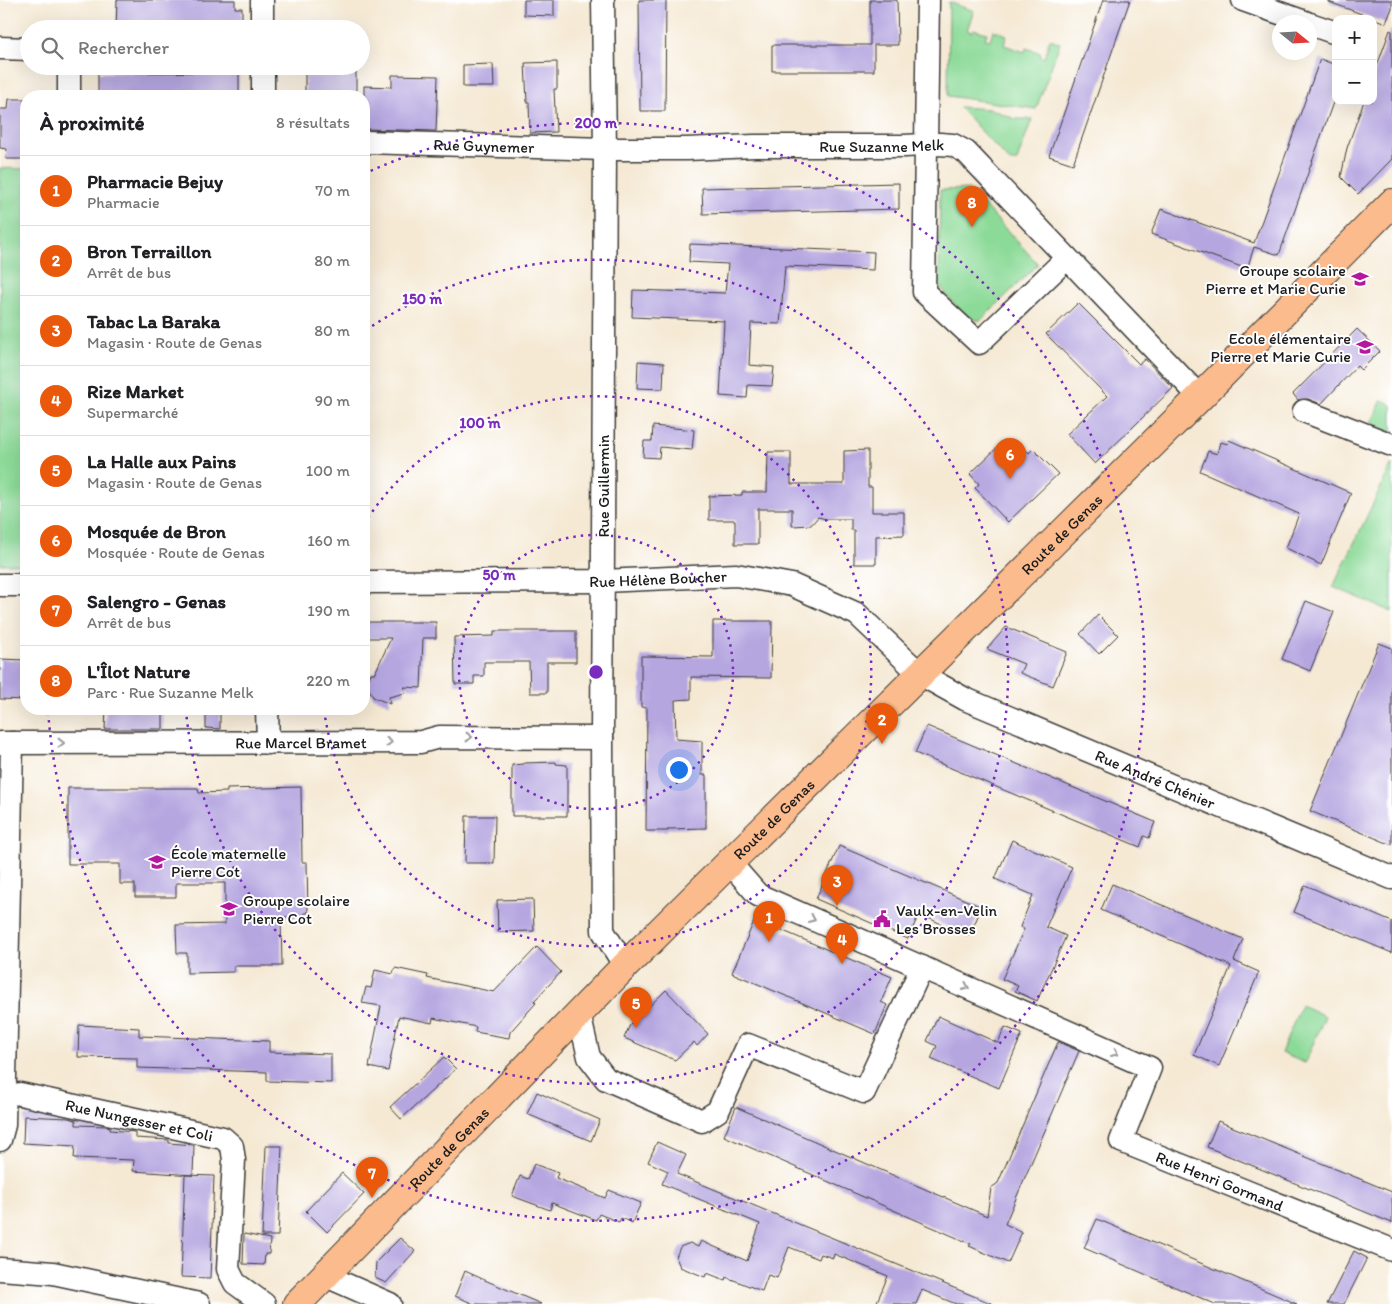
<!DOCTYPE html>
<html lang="fr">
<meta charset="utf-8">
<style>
body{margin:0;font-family:Itim,sans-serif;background:#f6f6f6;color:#202124}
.controls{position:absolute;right:15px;top:15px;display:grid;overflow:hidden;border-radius:10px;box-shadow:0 5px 20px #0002}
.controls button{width:45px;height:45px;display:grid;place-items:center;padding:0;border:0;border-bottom:1px solid #e0e0e0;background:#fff;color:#202124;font:25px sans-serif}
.compass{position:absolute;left:1272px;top:15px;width:45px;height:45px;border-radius:50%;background:#fff;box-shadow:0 5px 20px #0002;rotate:108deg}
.you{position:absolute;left:678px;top:769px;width:18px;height:18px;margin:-12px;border:4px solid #fff;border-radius:50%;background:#1a73e8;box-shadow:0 0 0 8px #1a73e833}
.badge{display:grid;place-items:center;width:32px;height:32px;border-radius:50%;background:#ea580c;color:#fff;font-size:16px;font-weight:700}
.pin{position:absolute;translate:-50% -41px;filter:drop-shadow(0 1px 2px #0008)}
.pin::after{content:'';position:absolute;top:26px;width:18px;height:15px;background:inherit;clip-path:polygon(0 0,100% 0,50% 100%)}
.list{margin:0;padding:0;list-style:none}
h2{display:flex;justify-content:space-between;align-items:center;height:65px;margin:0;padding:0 20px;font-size:21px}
h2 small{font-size:16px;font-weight:400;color:#757577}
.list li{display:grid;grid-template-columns:32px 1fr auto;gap:15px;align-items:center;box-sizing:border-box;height:70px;padding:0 20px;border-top:1px solid #e0e0e0}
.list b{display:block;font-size:19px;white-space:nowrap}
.list p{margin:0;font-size:16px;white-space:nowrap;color:#757577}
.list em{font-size:16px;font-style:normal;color:#757577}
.icon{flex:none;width:28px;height:28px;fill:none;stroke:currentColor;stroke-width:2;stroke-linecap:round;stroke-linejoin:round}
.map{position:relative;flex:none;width:1392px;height:1304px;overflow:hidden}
.search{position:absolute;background:#fff;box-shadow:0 5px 20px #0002;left:20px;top:20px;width:350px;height:55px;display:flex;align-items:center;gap:12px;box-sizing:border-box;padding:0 18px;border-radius:28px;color:#757577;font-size:19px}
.panel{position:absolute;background:#fff;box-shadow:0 5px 20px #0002;left:20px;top:90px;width:350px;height:625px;border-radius:20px}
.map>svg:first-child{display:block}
.green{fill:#8cda98;stroke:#547b5a}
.building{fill:#b5a6e0}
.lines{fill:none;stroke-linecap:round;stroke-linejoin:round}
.minor-casing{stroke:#3d3b38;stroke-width:25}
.major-casing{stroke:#3d3b38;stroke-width:30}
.minor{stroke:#fff;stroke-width:22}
.major{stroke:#fbbb8c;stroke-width:28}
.oneway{stroke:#999}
.ring{fill:none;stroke:#7b2cbf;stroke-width:2.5;stroke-dasharray:2.5 5}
.labels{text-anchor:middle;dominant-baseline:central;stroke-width:4;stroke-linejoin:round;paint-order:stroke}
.street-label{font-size:16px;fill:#1c1c1c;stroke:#fff}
.poi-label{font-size:16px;fill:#1c1c1c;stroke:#fff;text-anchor:start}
.centre{fill:#7b2cbf;stroke:#fff;stroke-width:2.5}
.ring-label{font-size:15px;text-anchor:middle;font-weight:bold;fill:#7b2cbf;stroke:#fff;stroke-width:4;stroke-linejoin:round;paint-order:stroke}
</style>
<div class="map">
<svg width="1392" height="1304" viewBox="0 0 1392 1304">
<rect width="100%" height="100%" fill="#fff"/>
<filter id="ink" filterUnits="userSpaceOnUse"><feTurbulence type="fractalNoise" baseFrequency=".02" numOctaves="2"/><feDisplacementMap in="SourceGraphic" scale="10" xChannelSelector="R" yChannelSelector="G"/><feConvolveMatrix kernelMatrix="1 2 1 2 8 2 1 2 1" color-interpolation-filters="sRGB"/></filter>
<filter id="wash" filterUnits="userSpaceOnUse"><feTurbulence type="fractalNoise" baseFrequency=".0096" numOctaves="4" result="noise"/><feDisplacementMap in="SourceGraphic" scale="20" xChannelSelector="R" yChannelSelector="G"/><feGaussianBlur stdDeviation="1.12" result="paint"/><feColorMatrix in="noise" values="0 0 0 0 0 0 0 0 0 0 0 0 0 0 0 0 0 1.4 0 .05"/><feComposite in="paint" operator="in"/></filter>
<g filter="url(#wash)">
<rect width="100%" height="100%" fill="#f5e9d4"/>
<g class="green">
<polygon points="949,2 974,11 967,30 972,32 973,29 987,33 985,39 990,40 993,30 1007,35 1004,45 1025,52 1026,48 1041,53 1040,56 1044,58 1050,39 1060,43 1036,109 948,96"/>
<polygon points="959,107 990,109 1015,119 1032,119 1017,161 1010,162"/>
<polygon points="0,168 26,169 26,564 0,564"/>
<path d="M969,189L1038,264L981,320C967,323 948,296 939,285L940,190Z"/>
<polygon points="1382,400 1392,405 1392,433 1371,423"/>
<polygon points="1392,464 1392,612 1333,587"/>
<polygon points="1301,1005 1325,1016 1305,1063 1281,1053"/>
</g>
<g id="blocks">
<g class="building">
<polygon points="117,0 235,0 235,8 242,8 242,29 116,29"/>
<polygon points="524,0 554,0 554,16 524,15"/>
<polygon points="639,0 666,0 665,111 640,111"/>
<polygon points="870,0 897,0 898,45 874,45 874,71 772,71 772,45 870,45"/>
<polygon points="1103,0 1130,0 1073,164 1049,156"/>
<polygon points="1329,0 1392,0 1392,8 1386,23 1329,2"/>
<polygon points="1390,30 1392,31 1392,159 1358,194 1341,177 1347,148 1364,101 1373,101 1373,77"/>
<polygon points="1320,59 1336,65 1336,94 1279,255 1254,247 1247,269 1151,234 1161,209 1254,243"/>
<polygon points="557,62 557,89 554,89 556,132 530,133 529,102 527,102 525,63"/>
<polygon points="493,64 494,87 463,87 463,65"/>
<rect x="305" y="66" width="51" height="30"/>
<polygon points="239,72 239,96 98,96 98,73"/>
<polygon points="392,75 438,76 436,131 364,129 364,86 392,87"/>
<polygon points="9,99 26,99 26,159 6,159 7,149 0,148 0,109 8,109"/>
<polygon points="899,183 899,209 703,214 702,188"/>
<polygon points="690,244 874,252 873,270 785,266 780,324 751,323 749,365 774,367 772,386 748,385 747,398 720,396 724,321 632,317 633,290 725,293 728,264 689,262"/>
<polygon points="1078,303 1139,364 1145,359 1173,388 1095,464 1067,434 1107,396 1046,334"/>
<polygon points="1357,329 1380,351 1361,370 1357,366 1321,404 1308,399 1298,400 1293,394"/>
<polygon points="638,361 664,363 663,389 637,388"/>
<polygon points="653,426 694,430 692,450 660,447 659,458 643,457 644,441 652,441"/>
<polygon points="1005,440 1018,454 1024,448 1029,453 1033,449 1058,474 1008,522 975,488 979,484 970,474"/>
<polygon points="1229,440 1351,493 1321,565 1286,548 1299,514 1200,471 1208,451 1217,454 1220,442 1228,444"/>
<polygon points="868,450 868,487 872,487 872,512 904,512 904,535 876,536 876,564 854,564 854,530 851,530 851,519 826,519 818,517 811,525 792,526 792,509 758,509 758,544 735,544 735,520 709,520 709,496 742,495 742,492 767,492 768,452 791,452 791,484 844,484 844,451"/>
<polygon points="1306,601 1334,612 1310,671 1282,659"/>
<polygon points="1098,615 1118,635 1099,654 1080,634"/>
<polygon points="713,621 772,621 771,678 691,677 691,699 675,700 676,739 702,741 702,775 706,775 706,828 668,829 668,831 646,831 647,708 641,707 641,656 713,657"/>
<polygon points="364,622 436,622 436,638 423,638 421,688 404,687 405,693 389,697 390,704 373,697 369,689 368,681 371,673 375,673 391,638 364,638"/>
<polygon points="1006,627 1067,652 1053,686 1020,673 1024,664 987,649"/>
<polygon points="494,631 576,631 576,662 547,662 547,693 530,693 529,662 484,662 484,676 474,676 474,684 455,684 454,637 494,636"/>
<polygon points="1379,643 1392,648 1392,845 1310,811"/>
<polygon points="0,659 26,660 26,695 24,695 24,700 0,699"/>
<polygon points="106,709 163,709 163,729 105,729"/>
<polygon points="206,709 220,709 220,729 206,728"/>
<polygon points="927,726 1155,822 1149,838 1144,836 1140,847 915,753"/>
<polygon points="556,762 556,764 567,765 567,816 512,816 512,765 524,764 524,763"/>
<polygon points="301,787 302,862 307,862 308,913 304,913 304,917 281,917 282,966 234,966 234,972 187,973 187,953 177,953 176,925 225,924 225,883 176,883 176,897 135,897 135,884 120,884 120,864 68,864 68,788 198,788 199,793 227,792 227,789"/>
<polygon points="466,816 495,816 494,863 465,863"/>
<polygon points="1012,840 1072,867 1046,927 1066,936 1037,1001 1015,991 1018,986 1002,979 1024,929 1020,927 1033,895 995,879"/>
<polygon points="839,846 982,907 969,936 919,914 908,939 816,899"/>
<polygon points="1112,884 1243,939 1234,961 1259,972 1219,1066 1194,1055 1231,966 1101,910"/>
<polygon points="1305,885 1392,922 1392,953 1294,912"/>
<polygon points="533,899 534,931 498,932 497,900"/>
<polygon points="755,919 892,977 881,1002 887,1005 875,1034 732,973"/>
<polygon points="537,947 561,972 534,1001 536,1003 510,1032 509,1038 475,1032 476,1027 433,1018 432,1023 399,1016 388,1071 369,1067 381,1006 362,1003 366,987 371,988 375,970 393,974 395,968 428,975 427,978 494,992"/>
<polygon points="666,990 708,1034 697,1046 694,1042 675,1060 624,1038 630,1025"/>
<polygon points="938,1016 998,1043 1005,1027 1022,1034 999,1088 931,1059 937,1046 927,1041"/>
<polygon points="79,1025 139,1028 139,1036 269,1041 269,1052 331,1054 331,1083 267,1081 267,1072 137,1068 137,1058 78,1057"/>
<polygon points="1058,1042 1079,1051 1005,1224 1022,1232 1008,1263 969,1246 971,1244 724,1136 736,1107 987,1216 991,1188 998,1183"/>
<polygon points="444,1057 456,1069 401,1119 390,1107"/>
<polygon points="537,1092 600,1120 591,1141 527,1114"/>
<polygon points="24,1116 68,1118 76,1120 76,1125 107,1126 110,1127 110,1130 135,1132 135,1138 169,1140 169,1143 194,1145 193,1175 133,1171 134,1160 74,1158 75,1146 23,1143"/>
<polygon points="1218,1121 1392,1192 1392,1223 1207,1147"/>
<polygon points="657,1142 686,1155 677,1174 993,1304 956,1304 922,1290 916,1304 876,1304 888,1276 834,1254 833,1258 821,1254 819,1259 789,1247 777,1278 768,1275 762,1291 726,1277 725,1280 707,1273 705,1277 680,1267 676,1257 680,1247 690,1243 698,1247 701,1241 747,1261 760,1224 662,1184 668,1171 648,1162"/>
<polygon points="266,1146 282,1146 278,1236 262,1236"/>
<polygon points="534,1164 558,1173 556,1178 605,1198 609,1190 641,1203 632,1223 621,1218 619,1222 599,1214 596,1220 552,1203 550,1210 512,1196 520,1176 528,1179"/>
<polygon points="342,1173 364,1194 327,1232 306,1211"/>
<polygon points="185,1175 214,1176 210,1278 181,1277"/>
<polygon points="1097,1219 1297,1304 1215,1304 1084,1248"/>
<polygon points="244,1234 270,1239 269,1254 265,1254 264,1265 243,1264"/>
<polygon points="400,1238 415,1251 386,1283 375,1278 376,1262"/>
<polygon points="1354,1251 1367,1258 1344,1304 1327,1304"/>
<polygon points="465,1271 487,1281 541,1304 474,1304 455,1296"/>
</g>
</g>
</g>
<g filter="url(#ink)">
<use href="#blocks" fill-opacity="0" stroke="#3d3b38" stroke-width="1"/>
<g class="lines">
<g class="minor-casing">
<g id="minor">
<polyline points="262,0 262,29"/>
<polyline points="603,0 605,149 602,738 603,931 625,966"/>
<polyline points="928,0 924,292 979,343 1067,258"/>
<polyline points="1243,0 1305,22"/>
<polyline points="1310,24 1336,33"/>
<polyline points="0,48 29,49"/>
<polyline points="263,66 263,96"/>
<polyline points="69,96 69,66"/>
<path id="s1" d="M364,142L605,149H687L754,146H905L940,144L953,145L966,152L1200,397"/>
<polyline points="1304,411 1392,445"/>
<path id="s2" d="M364,582L603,581L736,575L792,585L857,614L920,674L965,699L1392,878"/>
<polyline points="0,585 26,585"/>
<polyline points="267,709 268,743"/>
<path id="s3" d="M0,743L421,742L439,737L602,738"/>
<path id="s4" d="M730,863L758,895L1150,1068L1121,1141L1392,1250"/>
<polyline points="579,1014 589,1057 606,1079 702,1121 718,1111 748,1045 864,1092 922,967"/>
<path id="s5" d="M20,1094L223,1138L232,1146L234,1160L228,1269L235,1283L264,1304"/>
<polyline points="0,1140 4,1125 12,743"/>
<polyline points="0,1269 53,1273 199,1304"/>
<polyline points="324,1275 390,1304"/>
</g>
</g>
<g class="major-casing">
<g id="major">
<path id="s6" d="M297,1304L625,966L1200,397L1392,203"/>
</g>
</g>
<use href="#minor" class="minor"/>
<use href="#major" class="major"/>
</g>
<defs><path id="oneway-chevron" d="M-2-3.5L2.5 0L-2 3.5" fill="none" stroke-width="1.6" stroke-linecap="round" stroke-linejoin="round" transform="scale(1.25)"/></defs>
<g class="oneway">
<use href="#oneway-chevron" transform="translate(469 737)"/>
<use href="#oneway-chevron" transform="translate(389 742)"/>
<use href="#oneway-chevron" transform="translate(61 743)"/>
<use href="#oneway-chevron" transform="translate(812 919) rotate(24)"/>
<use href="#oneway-chevron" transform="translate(966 987) rotate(24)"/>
<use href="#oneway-chevron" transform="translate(1115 1053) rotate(24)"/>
</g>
</g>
<g class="ring">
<circle cx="596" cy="672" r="137"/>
<path d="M364 524A275 275 0 1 1 324 710"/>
<path d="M366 330A412 412 0 1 1 186 711"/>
<path d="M364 174A549 549 0 1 1 48 710"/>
</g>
<defs>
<g id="school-bare" transform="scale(1.35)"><path d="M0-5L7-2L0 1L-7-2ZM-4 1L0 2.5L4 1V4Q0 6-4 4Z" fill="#b5179e" stroke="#fff" stroke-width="2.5" paint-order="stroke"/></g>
<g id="civic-bare" transform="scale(1.35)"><path d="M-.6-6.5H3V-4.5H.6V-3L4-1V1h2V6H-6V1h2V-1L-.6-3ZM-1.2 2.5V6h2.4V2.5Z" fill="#b5179e" stroke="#fff" stroke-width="2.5" paint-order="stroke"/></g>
</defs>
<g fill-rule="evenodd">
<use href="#school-bare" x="1360" y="279"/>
<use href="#school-bare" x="1365" y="347"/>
<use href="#school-bare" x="157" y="862"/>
<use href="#school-bare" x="229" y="909"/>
<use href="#civic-bare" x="882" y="919"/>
</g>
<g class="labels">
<g class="street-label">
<text stroke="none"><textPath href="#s1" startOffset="120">Rue Guynemer</textPath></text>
<text stroke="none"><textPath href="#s1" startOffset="518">Rue Suzanne Melk</textPath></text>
<text transform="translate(603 486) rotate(-90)">Rue Guillermin</text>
<text stroke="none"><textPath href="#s6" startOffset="1085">Route de Genas</textPath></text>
<text stroke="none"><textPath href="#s2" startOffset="294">Rue Hélène Boucher</textPath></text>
<text stroke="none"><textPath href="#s3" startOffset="301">Rue Marcel Bramet</textPath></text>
<text stroke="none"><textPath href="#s2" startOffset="845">Rue André Chénier</textPath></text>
<text stroke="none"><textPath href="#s6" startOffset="680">Route de Genas</textPath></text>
<text stroke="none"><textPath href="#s5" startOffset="122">Rue Nungesser et Coli</textPath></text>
<text stroke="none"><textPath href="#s6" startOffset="218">Route de Genas</textPath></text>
<text stroke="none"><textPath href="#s4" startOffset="656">Rue Henri Gormand</textPath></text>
</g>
<g class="poi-label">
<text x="1346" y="270" text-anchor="end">Groupe scolaire<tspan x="1346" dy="18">Pierre et Marie Curie</tspan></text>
<text x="1351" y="338" text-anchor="end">Ecole élémentaire<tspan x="1351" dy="18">Pierre et Marie Curie</tspan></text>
<text x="171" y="853">École maternelle<tspan x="171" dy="18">Pierre Cot</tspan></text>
<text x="243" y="900">Groupe scolaire<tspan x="243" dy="18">Pierre Cot</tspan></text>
<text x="896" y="910">Vaulx-en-Velin<tspan x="896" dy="18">Les Brosses</tspan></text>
</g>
</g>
<circle cx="596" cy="672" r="8" class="centre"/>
<g class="ring-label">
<text x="596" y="128">200 m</text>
<text x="422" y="304">150 m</text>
<text x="480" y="428">100 m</text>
<text x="499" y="580">50 m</text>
</g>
</svg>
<div class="controls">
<button>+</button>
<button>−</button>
</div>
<svg class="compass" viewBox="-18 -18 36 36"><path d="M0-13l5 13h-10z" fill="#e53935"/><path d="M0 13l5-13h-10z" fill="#757577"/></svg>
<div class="you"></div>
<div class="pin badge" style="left:769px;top:942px">1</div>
<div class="pin badge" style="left:882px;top:744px">2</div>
<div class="pin badge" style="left:837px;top:906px">3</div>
<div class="pin badge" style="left:842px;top:964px">4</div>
<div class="pin badge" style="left:636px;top:1028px">5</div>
<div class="pin badge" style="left:1010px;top:479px">6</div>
<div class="pin badge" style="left:372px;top:1198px">7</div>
<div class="pin badge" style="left:972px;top:227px">8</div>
<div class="search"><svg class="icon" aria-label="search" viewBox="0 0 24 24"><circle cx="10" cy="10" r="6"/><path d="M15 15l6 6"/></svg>Rechercher</div>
<section class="panel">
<h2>À proximité<small>8 résultats</small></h2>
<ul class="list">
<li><span class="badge">1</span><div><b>Pharmacie Bejuy</b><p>Pharmacie</p></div><em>70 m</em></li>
<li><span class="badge">2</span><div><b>Bron Terraillon</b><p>Arrêt de bus</p></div><em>80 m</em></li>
<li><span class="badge">3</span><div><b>Tabac La Baraka</b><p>Magasin · Route de Genas</p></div><em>80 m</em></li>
<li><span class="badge">4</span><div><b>Rize Market</b><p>Supermarché</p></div><em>90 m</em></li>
<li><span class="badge">5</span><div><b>La Halle aux Pains</b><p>Magasin · Route de Genas</p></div><em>100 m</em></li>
<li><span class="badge">6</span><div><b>Mosquée de Bron</b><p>Mosquée · Route de Genas</p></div><em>160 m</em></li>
<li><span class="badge">7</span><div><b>Salengro - Genas</b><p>Arrêt de bus</p></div><em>190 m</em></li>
<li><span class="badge">8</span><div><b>L'Îlot Nature</b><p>Parc · Rue Suzanne Melk</p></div><em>220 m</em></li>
</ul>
</section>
</div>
